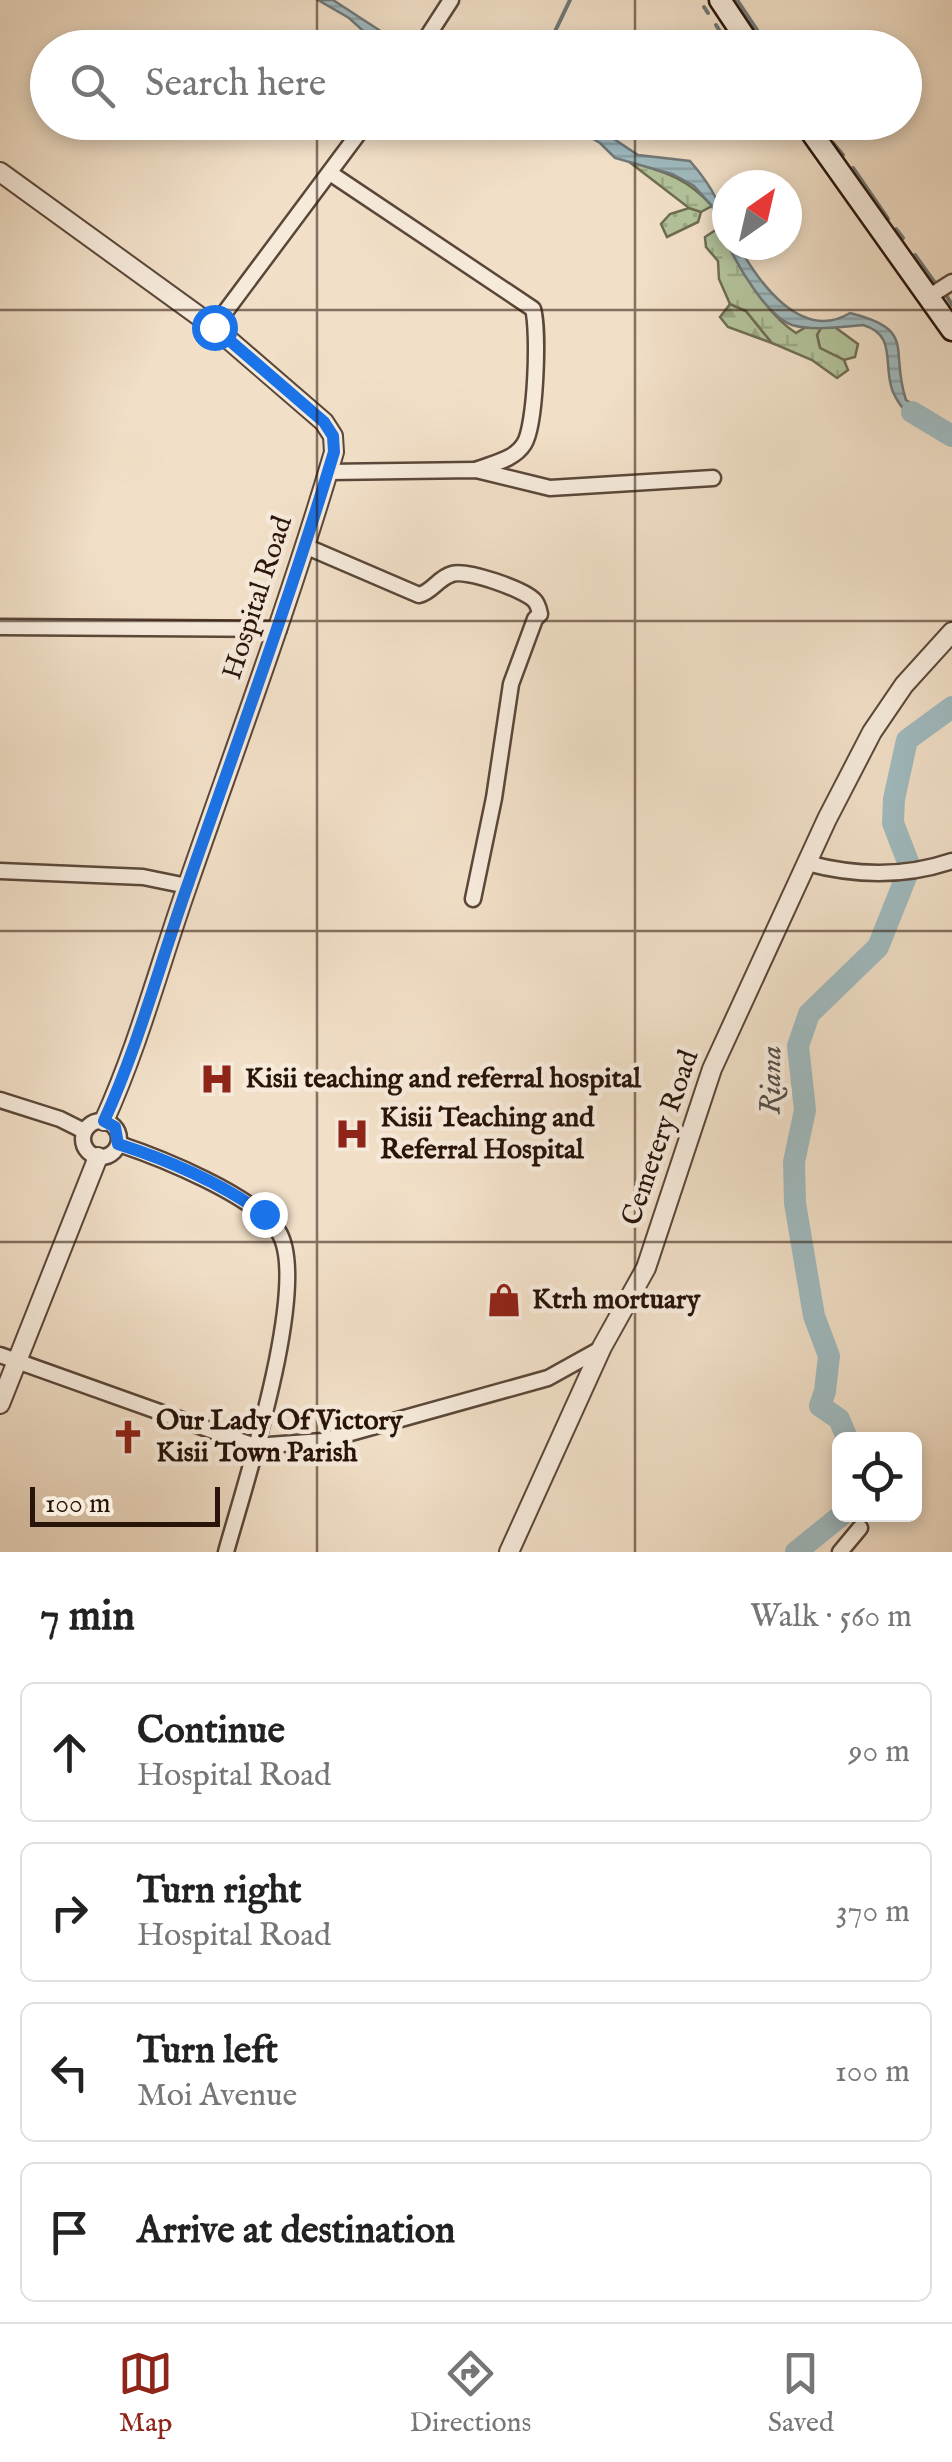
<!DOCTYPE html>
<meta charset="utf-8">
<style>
body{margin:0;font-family:"IM FELL English",serif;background:#f6f6f6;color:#222}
.controls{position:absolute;right:30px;bottom:30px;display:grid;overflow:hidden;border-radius:15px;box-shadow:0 5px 15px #0003}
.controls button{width:90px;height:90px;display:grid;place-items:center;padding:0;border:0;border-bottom:2px solid #e0e0e0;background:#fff;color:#222;font:50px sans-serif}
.compass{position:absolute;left:712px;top:170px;width:90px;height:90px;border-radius:50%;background:#fff;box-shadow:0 5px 15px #0003;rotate:34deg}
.scale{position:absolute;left:30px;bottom:25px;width:190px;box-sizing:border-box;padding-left:10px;border:5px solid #29140a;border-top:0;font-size:28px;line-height:35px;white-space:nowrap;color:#29140a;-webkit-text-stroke:8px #f6eadb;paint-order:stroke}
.stop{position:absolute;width:30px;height:30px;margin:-22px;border:8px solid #1a73e8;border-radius:50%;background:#fff}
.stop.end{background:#1a73e8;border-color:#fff;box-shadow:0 2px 10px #0008}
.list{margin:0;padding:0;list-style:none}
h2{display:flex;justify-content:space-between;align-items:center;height:130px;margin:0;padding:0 40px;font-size:42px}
h2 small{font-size:32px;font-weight:400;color:#767676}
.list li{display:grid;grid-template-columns:65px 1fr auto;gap:30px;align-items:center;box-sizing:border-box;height:140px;margin:0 20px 20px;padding:0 20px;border:2px solid #e0e0e0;border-radius:15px}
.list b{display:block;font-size:38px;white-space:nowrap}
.list p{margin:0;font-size:32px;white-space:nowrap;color:#767676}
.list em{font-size:32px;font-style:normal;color:#767676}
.icon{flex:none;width:55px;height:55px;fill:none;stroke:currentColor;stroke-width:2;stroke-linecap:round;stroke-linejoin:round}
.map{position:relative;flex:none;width:952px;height:1552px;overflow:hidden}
.search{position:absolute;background:#fff;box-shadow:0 5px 15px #0003;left:30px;right:30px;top:30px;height:110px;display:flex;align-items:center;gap:25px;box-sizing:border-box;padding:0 35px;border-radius:55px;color:#767676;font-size:38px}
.sheet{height:770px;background:#fff}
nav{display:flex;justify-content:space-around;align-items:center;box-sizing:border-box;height:140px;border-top:2px solid #e0e0e0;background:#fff;font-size:28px;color:#767676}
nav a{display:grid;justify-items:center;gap:5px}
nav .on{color:#8f2418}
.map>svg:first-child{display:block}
.grass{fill:url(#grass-dots);stroke:#6e6c52;stroke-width:2.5}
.forest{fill:url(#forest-firs);stroke:#6e6c52;stroke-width:2.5}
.wetland{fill:url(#wetland-marsh);stroke:#6e6c52;stroke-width:2.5}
.water{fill:url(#water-rules);stroke:#707877;stroke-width:2.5}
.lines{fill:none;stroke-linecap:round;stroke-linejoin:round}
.stream{stroke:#707877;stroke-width:4}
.river{stroke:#9fbabf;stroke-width:22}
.minor-casing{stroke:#5b4739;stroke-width:19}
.tertiary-casing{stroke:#5b4739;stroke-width:22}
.secondary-casing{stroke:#29140a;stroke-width:25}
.minor{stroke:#f6eadb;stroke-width:14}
.tertiary{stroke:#f6eadb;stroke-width:18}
.secondary{stroke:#f6eadb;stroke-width:20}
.route{stroke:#1a73e8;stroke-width:12}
.grid{fill:none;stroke:#29140a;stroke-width:2.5;stroke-opacity:0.55}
.labels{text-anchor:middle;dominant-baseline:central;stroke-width:9;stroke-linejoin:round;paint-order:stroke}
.street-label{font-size:28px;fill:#29140a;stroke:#f6eadb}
.poi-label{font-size:28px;font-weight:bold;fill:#29140a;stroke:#f6eadb;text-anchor:start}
.water-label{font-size:30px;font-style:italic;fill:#524e49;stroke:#f6eadb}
</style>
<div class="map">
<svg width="952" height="1552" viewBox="0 0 952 1552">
<defs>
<pattern id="grass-dots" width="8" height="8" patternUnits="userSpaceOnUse" patternTransform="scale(2.5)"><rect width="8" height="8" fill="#b3c39b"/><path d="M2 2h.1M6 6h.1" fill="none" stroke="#9aa784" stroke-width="1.8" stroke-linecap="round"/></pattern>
<pattern id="forest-firs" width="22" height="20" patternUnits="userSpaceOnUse" patternTransform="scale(2.5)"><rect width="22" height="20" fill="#b3c39b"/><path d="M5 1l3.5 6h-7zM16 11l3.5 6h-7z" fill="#9aa784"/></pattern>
<pattern id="wetland-marsh" width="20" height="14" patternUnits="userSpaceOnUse" patternTransform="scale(2.5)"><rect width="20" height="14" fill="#b3c39b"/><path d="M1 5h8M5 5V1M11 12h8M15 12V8" fill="none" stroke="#9aa784"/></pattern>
<pattern id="water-rules" width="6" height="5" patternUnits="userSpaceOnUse" patternTransform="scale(2.5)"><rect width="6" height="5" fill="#9fbabf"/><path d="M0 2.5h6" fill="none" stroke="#899fa3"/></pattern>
</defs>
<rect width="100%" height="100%" fill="#f1dfc7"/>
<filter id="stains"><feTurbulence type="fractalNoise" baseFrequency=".002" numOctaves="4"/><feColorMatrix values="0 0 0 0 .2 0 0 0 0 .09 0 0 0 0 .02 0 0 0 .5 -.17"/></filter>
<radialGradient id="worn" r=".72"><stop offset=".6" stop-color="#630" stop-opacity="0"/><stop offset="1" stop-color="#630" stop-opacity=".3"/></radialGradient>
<polygon class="grass" points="689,208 701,212 698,222 667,237 661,224 670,214"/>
<g class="forest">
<polygon points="730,304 746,311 772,343 728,327 720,317"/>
<polygon points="832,325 858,344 855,357 844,360 820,348 817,335 822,326"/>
</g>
<g class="wetland">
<path d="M628,161C664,172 686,177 712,206L701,212L689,208Z"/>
<path d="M720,227C734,259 765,314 796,333L806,327L822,326L817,335L820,348L844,360L848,370L837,378L812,360L772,343L746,311L730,304L719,279L718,261L706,247L705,237Z"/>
</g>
<g class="water">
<polygon points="318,0 333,0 405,47 381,47 349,18"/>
<path d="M566,123H590L638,155L690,161C711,185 727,211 727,243L712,206L694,186L672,174L615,158L600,143Z"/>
<path d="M728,245H738C758,281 801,343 850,313C918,330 889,349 906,400L938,419L930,433C915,422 901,410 893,392C882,366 898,335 863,325C843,327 811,331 792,325C767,316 739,268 728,245Z"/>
</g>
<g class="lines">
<g class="stream">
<polyline points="737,0 769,48"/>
<polyline points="704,7 708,13"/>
<polyline points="716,25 721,33"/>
<polyline points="547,48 570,0"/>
<polyline points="833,143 843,155"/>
<polyline points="853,168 888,219"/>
<polyline points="896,229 903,238"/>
<polyline points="915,255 935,283"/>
<polyline points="946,295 952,305"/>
</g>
<g class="river">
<polyline points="912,412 952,436"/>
<polyline points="848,1440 839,1419 820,1406 825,1391 829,1356 814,1316 795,1203 794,1162 805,1110 798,1046 809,1014 878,947 910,867 893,823 894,799 907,740 952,707"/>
<polyline points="796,1552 843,1514"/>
</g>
<g class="minor-casing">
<g id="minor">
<polyline points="420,48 451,0"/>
<path d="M330,173L533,309C539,330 536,426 524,444C514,460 493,463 476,470"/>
<polyline points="930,296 952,282"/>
<polyline points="214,327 367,122"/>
<polyline points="328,472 476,470 550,488 713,478"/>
<path d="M305,546L419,595C432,592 438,578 452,574C466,569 523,589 534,600C538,604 539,609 540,614L535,619L511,684L494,798L473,899"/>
<polyline points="0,627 279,629"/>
<path d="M807,863C855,876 905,877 952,861"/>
<polyline points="0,871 143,877 187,886"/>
<polyline points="0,1100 60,1119 84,1131"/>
<circle cx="101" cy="1139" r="18"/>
<path d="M119,1144C161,1158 253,1195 278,1231C312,1282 243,1490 226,1552"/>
<polyline points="0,1355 255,1446 322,1441 548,1378 602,1348"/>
<polyline points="840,1552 860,1528"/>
</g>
</g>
<g class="tertiary-casing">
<g id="tertiary">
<path d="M0,172L214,327L324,422L333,436L334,452C291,598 238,740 188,884C160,963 139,1044 104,1121"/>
<polyline points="0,1404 98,1157"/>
<polyline points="509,1552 602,1347 646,1268 712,1069 827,819 872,732 904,685 952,632"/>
</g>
</g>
<g class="secondary-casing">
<g id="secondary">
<polyline points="720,0 752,48"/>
<polyline points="804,122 952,330"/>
</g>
</g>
<use href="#minor" class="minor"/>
<use href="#tertiary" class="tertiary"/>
<use href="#secondary" class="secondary"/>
</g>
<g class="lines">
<path class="route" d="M214,327L324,422L333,436L334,452C290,598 238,740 188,884C160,963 139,1044 104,1121L115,1127L118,1144C168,1160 222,1184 264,1214"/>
</g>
<path class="grid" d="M317,0V48M635,0V48M317,122V1552M635,122V1552M0,310H952M0,621H952M0,931H952M0,1242H952"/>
<defs>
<g id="hospital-bare" transform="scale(2.7)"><path d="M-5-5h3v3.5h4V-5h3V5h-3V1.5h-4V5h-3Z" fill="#8f2418" stroke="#f6eadb" stroke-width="2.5" paint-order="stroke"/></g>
<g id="shop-bare" transform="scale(2.7)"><path d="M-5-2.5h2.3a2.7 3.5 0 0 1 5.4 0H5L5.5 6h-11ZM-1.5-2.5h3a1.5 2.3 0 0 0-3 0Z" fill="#8f2418" stroke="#f6eadb" stroke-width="2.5" paint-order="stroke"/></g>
<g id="church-bare" transform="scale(2.7)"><path d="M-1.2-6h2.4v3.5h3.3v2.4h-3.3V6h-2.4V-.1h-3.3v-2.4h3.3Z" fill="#8f2418" stroke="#f6eadb" stroke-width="2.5" paint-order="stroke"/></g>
</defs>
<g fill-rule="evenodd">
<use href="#hospital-bare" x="217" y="1079"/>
<use href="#hospital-bare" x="352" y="1134"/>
<use href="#shop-bare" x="504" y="1300"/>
<use href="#church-bare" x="128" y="1437"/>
</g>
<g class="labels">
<g class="street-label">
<text transform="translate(258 598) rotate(-72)">Hospital Road</text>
<text transform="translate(661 1138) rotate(-71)">Cemetery Road</text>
</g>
<g class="poi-label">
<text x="245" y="1079">Kisii teaching and referral hospital</text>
<text x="380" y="1118">Kisii Teaching and<tspan x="380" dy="32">Referral Hospital</tspan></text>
<text x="532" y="1300">Ktrh mortuary</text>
<text x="156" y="1421">Our Lady Of Victory<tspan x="156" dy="32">Kisii Town Parish</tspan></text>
</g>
<g class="water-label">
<text transform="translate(772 1080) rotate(-89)">Riana</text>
</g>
</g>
<rect width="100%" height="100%" filter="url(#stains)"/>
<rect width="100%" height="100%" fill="url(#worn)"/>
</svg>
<div class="controls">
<button><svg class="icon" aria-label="locate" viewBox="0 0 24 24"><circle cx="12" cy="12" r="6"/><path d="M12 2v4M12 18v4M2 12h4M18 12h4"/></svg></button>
</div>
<svg class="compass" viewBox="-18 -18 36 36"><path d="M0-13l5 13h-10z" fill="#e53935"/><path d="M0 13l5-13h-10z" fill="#767676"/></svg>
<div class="scale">100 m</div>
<div class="stop" style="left:214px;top:327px"></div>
<div class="stop end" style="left:264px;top:1214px"></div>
<div class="search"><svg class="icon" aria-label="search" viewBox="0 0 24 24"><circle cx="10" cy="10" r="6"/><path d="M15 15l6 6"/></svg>Search here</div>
</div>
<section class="sheet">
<h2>7 min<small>Walk · 560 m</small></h2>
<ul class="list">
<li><svg class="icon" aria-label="ahead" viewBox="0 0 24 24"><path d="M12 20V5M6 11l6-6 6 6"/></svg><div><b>Continue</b><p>Hospital Road</p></div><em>90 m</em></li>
<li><svg class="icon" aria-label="right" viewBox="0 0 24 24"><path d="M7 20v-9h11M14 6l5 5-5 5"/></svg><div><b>Turn right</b><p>Hospital Road</p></div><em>370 m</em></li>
<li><svg class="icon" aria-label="left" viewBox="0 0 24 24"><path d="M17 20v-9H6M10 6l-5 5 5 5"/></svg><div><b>Turn left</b><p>Moi Avenue</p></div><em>100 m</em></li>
<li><svg class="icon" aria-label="arrive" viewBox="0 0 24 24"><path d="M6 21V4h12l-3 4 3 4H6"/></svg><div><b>Arrive at destination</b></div></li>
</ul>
</section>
<nav>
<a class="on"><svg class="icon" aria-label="map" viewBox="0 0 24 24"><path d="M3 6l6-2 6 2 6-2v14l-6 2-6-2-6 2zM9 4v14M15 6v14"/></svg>Map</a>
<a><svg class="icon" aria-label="directions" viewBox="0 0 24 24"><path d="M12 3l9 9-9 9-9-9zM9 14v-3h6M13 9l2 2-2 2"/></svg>Directions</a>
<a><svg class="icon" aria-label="saved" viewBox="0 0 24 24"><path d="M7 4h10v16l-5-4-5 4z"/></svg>Saved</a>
</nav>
